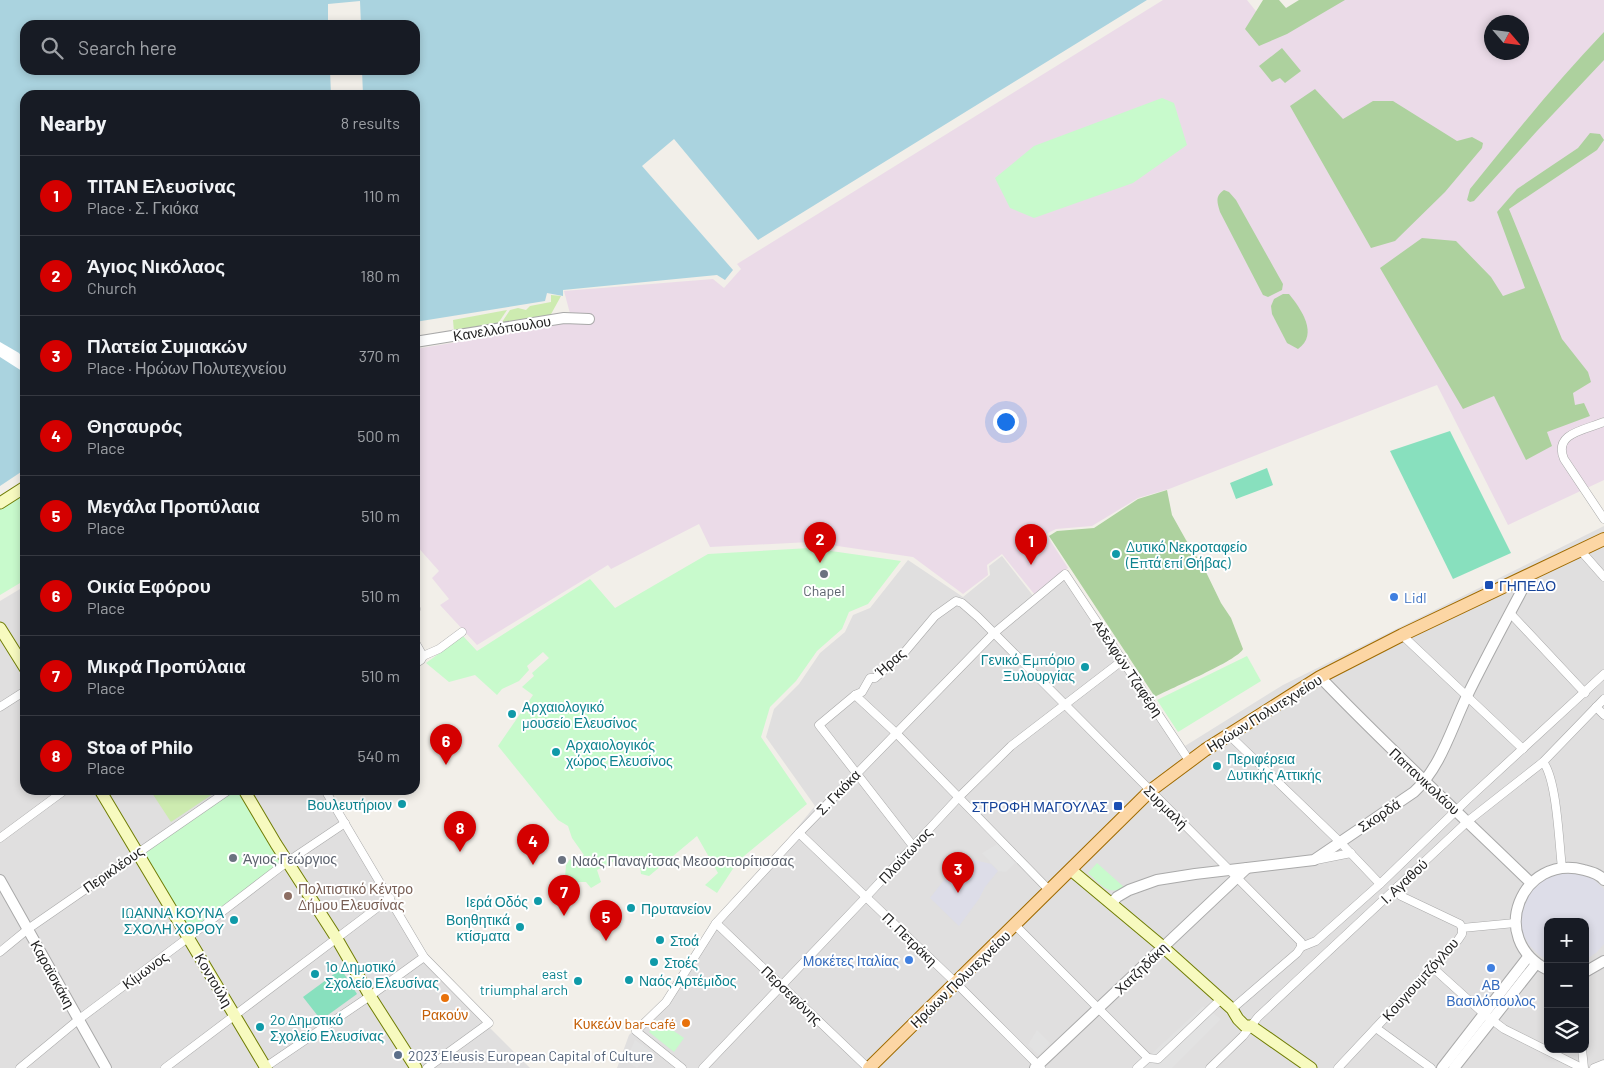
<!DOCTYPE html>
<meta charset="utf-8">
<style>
body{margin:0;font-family:Barlow,sans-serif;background:#242831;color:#f1f3f6}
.controls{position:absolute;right:15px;bottom:15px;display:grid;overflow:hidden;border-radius:10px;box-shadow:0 2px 8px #0003}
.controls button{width:45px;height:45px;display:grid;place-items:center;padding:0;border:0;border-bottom:1px solid #363941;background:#171b24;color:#f1f3f6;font:25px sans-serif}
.compass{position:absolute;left:1484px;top:15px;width:45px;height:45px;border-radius:50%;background:#171b24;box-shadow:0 2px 8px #0003;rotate:118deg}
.you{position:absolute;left:1005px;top:421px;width:18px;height:18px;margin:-12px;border:4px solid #fff;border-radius:50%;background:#1a73e8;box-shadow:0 0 0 8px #1a73e833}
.badge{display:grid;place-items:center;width:32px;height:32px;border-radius:50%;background:#d40000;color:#fff;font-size:16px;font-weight:700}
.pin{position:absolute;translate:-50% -41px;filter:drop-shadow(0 1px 2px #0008)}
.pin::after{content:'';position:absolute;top:26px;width:18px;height:15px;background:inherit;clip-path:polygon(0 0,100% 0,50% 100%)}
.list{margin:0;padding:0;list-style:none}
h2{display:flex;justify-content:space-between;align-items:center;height:65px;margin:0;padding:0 20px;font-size:21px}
h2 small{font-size:16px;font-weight:400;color:#9ea1a6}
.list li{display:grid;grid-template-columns:32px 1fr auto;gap:15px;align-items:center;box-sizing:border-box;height:80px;padding:0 20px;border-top:1px solid #363941}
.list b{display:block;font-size:19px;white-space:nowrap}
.list p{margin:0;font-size:16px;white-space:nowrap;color:#9ea1a6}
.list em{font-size:16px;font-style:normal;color:#9ea1a6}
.icon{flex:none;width:28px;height:28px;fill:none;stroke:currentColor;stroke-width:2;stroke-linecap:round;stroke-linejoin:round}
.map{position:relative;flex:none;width:1604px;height:1068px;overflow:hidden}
.search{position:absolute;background:#171b24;box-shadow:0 2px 8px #0003;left:20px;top:20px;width:400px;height:55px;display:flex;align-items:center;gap:12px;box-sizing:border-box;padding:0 18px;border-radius:15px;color:#9ea1a6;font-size:19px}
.panel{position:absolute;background:#171b24;box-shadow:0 2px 8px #0003;left:20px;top:90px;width:400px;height:705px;border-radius:15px}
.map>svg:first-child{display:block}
.residential{fill:#e0dfdf;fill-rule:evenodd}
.industrial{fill:#ebdbe8;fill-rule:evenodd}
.grass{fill:#cdebb0}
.forest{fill:#add19e}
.park{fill:#c8facc}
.pitch{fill:#88e0be}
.parking{fill:#e2e2e2}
.plaza{fill:#dddde8}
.water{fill:#aad3df}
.pier{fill:#fff}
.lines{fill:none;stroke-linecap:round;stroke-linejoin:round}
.minor-casing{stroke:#a9a9a9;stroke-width:9}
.tertiary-casing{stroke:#a9a9a9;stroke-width:12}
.secondary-casing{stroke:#707d05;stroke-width:13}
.primary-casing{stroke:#a06b00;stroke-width:14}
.minor{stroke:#fff;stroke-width:8}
.tertiary{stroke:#fff;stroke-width:10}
.secondary{stroke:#f7fabf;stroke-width:11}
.primary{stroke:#fcd6a4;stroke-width:12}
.culture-dot{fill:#0f9aa8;stroke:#fff;stroke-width:2}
.worship-dot{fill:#6b7280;stroke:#fff;stroke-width:2}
.transit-dot{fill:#1a4fb4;stroke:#fff;stroke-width:2}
.shop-dot{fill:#3f7fe0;stroke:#fff;stroke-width:2}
.education-dot{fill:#8d6e63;stroke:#fff;stroke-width:2}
.food-dot{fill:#e8710a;stroke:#fff;stroke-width:2}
.service-dot{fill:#5c6f8a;stroke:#fff;stroke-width:2}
.labels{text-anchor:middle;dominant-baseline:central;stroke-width:4;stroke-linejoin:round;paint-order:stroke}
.street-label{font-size:14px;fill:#222;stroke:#fff}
.culture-label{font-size:14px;fill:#0d838f;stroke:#fff;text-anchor:start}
.transit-label{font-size:14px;fill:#164399;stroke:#fff;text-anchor:start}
.worship-label{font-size:14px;fill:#5b616d;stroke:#fff;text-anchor:start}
.shop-label{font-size:14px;fill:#366cbe;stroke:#fff;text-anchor:start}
.education-label{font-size:14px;fill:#785e54;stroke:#fff;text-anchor:start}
.food-label{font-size:14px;fill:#c56008;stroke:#fff}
.service-label{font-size:14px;fill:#4e5e75;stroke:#fff;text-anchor:start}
</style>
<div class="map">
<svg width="1604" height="1068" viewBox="0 0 1604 1068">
<rect width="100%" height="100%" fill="#f2efe9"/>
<g class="residential">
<path d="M1604,526V1068H617L629,1035L665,999L715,921L764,868L815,806L766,737L774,709L799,684L820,653L845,632L853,615L870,608L908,560L963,597L990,575L989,566L1002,556L1034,597L1068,570L1185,746L1283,685ZM1548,922H1585V1049H1548Z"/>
<polygon points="25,586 25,790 323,790 423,961 530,1068 0,1068 0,601"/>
</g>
<path class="industrial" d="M1163,0H1247L1267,25L1310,0H1604V480L1508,525L1437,385L1169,489L1138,498L1092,526L1056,529L1046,534L1068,568L1035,595L1002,554L987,565L988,575L963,594L913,557L810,542L710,547L699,524L611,569L608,565L477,645L440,605L449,599L432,578L439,571L415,544V349L544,328L572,321L564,291L713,279L724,288L741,269L737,264ZM1492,22H1522V52H1492Z"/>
<g class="grass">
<polygon points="551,295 561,296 550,316 500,325 510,310 518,308 526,310 530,306 551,302"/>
<polygon points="507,310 497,325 454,332 453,320"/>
<polygon points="150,790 219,790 171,822"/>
</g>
<g class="forest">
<polygon points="1263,0 1279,0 1286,8 1299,0 1345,0 1287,34 1259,46 1245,29"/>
<path d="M1604,32V60L1537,131L1474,201L1470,202L1467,200L1470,189C1513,136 1556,82 1604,32Z"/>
<polygon points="1282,48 1301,71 1285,83 1280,78 1272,82 1259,66"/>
<polygon points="1315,89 1343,119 1373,101 1393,101 1457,141 1472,137 1483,143 1482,148 1445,192 1395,241 1371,248 1290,106"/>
<polygon points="1590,133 1600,134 1604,140 1597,150 1509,209 1562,339 1588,372 1591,382 1573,393 1575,405 1584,403 1590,416 1547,432 1552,446 1526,460 1494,396 1463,409 1380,268 1422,238 1456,241 1491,277 1503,296 1525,288 1497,212 1517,189 1578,148"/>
<path d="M1224,190L1229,192L1236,200L1283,284L1282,290L1268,297L1263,295L1220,212C1217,202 1215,196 1224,190Z"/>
<path d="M1283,294H1289C1301,309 1319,334 1298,349L1287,343L1272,314L1271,306L1274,299Z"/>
<path d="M1167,490L1172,515L1186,540L1205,570L1221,603L1231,618L1243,649C1237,661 1171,688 1155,697L1049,536L1057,531L1094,528L1138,499Z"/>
</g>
<g class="park">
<polygon points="1162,98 1174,103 1187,145 1133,183 1034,218 1010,208 995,178 1034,146"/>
<polygon points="25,492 25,580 0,595 0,508"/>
<polygon points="810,548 901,561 868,604 849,612 842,629 817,651 796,681 770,707 761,737 807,804 738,861 717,893 705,885 718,873 697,836 649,876 641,874 640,867 618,859 597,870 601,882 591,888 586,882 574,882 565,877 566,865 570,859 575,863 584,855 572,838 568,826 558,820 498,746 533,695 522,687 534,676 532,673 549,658 543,652 527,666 529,670 519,681 502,689 497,695 475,675 449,682 426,663 463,636 477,651 590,579 615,608 708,554"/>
<polygon points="1247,656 1261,681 1178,732 1157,700"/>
<polygon points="236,790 239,790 282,862 190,932 142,853"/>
<path d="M1097,863L1125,888C1107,896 1101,884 1088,873Z"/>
<polygon points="658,1020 684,1038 674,1052 649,1032"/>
</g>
<g class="pitch">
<polygon points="1450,431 1511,553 1453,579 1390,451"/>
<polygon points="1267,468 1273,485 1236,499 1230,483"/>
<polygon points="341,969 357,994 321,1020 303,997"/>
</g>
<g class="parking">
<polygon points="997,844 1015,863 1006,872 998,871 982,853"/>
<polygon points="1203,1006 1221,1019 1172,1068 1136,1068"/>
<polygon points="1037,1030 1050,1043 1039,1055 1028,1045"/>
<polygon points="635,1040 650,1051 637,1068 626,1061"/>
</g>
<g class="plaza">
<polygon points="962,857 991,864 998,871 985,887 979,899 959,926 930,898"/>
<polygon points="1560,871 1590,876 1604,889 1604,944 1596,953 1585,960 1585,922 1548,922 1548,960 1539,955 1529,945 1523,934 1519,919 1524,897 1544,876"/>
</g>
<polygon class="water" points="0,0 1147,0 758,240 674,139 642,166 733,270 725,280 717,275 563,290 563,296 547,293 545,301 415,322 415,95 363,95 362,70 415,70 415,25 361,25 360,1 328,4 328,25 25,25 25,70 330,70 331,95 25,95 25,353 20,354 25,364 25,465 21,472 0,486"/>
<polygon class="pier" points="0,342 19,353 25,362 25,373 0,357"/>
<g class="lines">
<g class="minor-casing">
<g id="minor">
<path d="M1604,422C1585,430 1553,433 1564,459L1604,519"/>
<polyline points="1581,551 1604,577"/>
<polyline points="415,608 416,609"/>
<polyline points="1510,613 1585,693"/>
<polyline points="1402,635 1523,749"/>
<polyline points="415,642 423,656"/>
<polyline points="423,656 439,649 462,632"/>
<polyline points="415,664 421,660 423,656"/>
<polyline points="855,695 896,733 1050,891"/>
<polyline points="0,707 25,691"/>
<polyline points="1596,707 1604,715"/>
<polyline points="1228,734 1340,842 1380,884"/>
<path d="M1543,762C1557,779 1559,844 1562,868"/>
<polyline points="325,790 424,957 489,1023 427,1068"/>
<polyline points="799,833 955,982 1041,1068"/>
<polyline points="0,838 65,790"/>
<polyline points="913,846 819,725 855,695 862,692 870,678 875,678 903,654 935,616 956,601 962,603 978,617 1301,942 1301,947 1297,953 1232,1009"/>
<polyline points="1316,860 1351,853"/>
<polyline points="1398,886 1401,896 1460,924 1462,928"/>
<polyline points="716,923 868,1068"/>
<polyline points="1015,925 1148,1058"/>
<polyline points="1301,947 1316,941 1380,884 1467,800 1604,674"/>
<polyline points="0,952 28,929 229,790"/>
<polyline points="1432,967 1483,1013 1504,1029 1582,1068"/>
<polyline points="1376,1028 1431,1068"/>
<polyline points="1582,1049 1584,1068"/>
<polyline points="20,1068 78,1020 189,937 287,862 345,823"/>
<polyline points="165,1068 390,898"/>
<polyline points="264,1068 370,996 424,957"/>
<polyline points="682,1068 636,1031 666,1002 716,923 799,833 993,634 1065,574 1190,762"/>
<polyline points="703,1068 866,897 959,797 1011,746 1123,660"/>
<polyline points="1137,1068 1148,1058 1158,1059 1220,1000"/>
<polyline points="1210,1068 1243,1036 1258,1017 1468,821 1543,762 1604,699"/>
<polyline points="1338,1068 1458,940 1462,934 1462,928 1515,923"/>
<polyline points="1594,1068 1604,1064"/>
</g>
</g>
<g class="tertiary-casing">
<g id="tertiary">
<polyline points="415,342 564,318 589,319"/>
<path d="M1320,677C1388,748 1460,814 1531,883"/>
<polyline points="0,880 106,1068"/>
<path d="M1112,903L1117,897L1129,890L1157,880L1195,874L1314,860L1414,792C1441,767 1451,729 1467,696C1487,655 1509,615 1530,575"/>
<path d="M1548,970C1486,939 1522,853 1584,870C1592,872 1599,874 1604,880"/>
<polyline points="1585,972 1604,961"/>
<polyline points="1035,1068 1247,868"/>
<polyline points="1442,1068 1528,957"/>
<polyline points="1454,1068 1536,964"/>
</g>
</g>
<g class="secondary-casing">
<g id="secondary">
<polyline points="0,503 25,487"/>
<polyline points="0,628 25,668"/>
<polyline points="100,790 266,1068"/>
<polyline points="244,790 276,844 337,939 370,996 416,1068"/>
<polyline points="1071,870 1163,947 1232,1009 1238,1019 1245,1026 1251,1026 1311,1068"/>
</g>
</g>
<g class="primary-casing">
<polyline id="primary" points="869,1068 1150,791 1205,750 1320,677 1402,635 1604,539"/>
</g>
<use href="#minor" class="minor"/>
<use href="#tertiary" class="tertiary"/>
<use href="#secondary" class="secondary"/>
<use href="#primary" class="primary"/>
</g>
<g class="culture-dot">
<circle cx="1116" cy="554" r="5"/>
<circle cx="1085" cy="667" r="5"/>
<circle cx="512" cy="714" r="5"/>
<circle cx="556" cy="752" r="5"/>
<circle cx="1217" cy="766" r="5"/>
<circle cx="402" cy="804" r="5"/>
<circle cx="538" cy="901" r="5"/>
<circle cx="631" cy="908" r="5"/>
<circle cx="234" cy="920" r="5"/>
<circle cx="520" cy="927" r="5"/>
<circle cx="660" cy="940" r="5"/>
<circle cx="654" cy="962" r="5"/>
<circle cx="315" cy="974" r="5"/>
<circle cx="629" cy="980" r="5"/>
<circle cx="578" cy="981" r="5"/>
<circle cx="260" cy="1027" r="5"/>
</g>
<g class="worship-dot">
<circle cx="824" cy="574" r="5"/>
<circle cx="233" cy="858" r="5"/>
<circle cx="562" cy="860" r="5"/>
</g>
<g class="transit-dot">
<rect x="1484" y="580" width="10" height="10" rx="2.5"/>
<rect x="1113" y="801" width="10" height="10" rx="2.5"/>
</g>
<g class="shop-dot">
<circle cx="1394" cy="597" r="5"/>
<circle cx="909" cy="960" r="5"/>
<circle cx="1491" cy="968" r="5"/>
</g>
<circle class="education-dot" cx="288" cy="896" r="5"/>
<g class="food-dot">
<circle cx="445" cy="998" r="5"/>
<circle cx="686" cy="1023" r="5"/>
</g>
<circle class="service-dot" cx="398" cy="1055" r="5"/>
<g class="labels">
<g class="street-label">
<text transform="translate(502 328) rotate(-9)">Κανελλόπουλου</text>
<text transform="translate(890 662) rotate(-41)">Ήρας</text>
<text transform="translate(1128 668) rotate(56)">Αδελφών Τζαφέρη</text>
<text transform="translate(1264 713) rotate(-32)">Ηρώων Πολυτεχνείου</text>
<text transform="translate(1425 781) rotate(43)">Παπανικολάου</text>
<text transform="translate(838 792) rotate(-46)">Σ. Γκιόκα</text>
<text transform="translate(1166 807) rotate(45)">Συρμαλή</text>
<text transform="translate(1379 815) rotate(-34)">Σκορδά</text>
<text transform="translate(905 855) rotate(-47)">Πλούτωνος</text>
<text transform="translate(113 869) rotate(-35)">Περικλέους</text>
<text transform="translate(1404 881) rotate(-43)">Ι. Αγαθού</text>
<text transform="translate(910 939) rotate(44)">Π. Πετράκη</text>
<text transform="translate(1141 968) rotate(-44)">Χατζηδάκη</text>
<text transform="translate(145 970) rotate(-36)">Κίμωνος</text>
<text transform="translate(53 974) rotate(61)">Καραϊσκάκη</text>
<text transform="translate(960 979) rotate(-44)">Ηρώων Πολυτεχνείου</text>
<text transform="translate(1420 979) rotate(-48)">Κουγιουμτζόγλου</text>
<text transform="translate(214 980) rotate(60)">Κοντούλη</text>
<text transform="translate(792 995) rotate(44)">Περσεφόνης</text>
</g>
<g class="culture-label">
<text x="1126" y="546">Δυτικό Νεκροταφείο<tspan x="1126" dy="16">(Επτά επί Θήβας)</tspan></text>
<text x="1075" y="659" text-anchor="end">Γενικό Εμπόριο<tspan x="1075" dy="16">Ξυλουργίας</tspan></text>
<text x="522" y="706">Αρχαιολογικό<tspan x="522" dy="16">μουσείο Ελευσίνος</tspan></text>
<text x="566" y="744">Αρχαιολογικός<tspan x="566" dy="16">χώρος Ελευσίνος</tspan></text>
<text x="1227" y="758">Περιφέρεια<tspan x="1227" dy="16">Δυτικής Αττικής</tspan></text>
<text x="392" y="804" text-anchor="end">Βουλευτήριον</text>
<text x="528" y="901" text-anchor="end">Ιερά Οδός</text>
<text x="641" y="908">Πρυτανείον</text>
<text x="224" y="912" text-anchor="end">ΙΩΑΝΝΑ ΚΟΥΝΑ<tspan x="224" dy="16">ΣΧΟΛΗ ΧΟΡΟΥ</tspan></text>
<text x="510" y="919" text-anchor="end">Βοηθητικά<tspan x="510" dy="16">κτίσματα</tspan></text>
<text x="670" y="940">Στοά</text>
<text x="664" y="962">Στοές</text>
<text x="325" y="966">1ο Δημοτικό<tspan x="325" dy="16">Σχολείο Ελευσίνας</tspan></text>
<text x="568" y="973" text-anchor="end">east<tspan x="568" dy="16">triumphal arch</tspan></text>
<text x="639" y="980">Ναός Αρτέμιδος</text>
<text x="270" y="1019">2ο Δημοτικό<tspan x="270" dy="16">Σχολείο Ελευσίνας</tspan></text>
</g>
<g class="transit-label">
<text x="1499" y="585">ΓΗΠΕΔΟ</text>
<text x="1108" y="806" text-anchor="end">ΣΤΡΟΦΗ ΜΑΓΟΥΛΑΣ</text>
</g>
<g class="worship-label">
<text x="824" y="590" text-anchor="middle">Chapel</text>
<text x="243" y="858">Άγιος Γεώργιος</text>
<text x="572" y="860">Ναός Παναγίτσας Μεσοσπορίτισσας</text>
</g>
<g class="shop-label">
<text x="1404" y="597">Lidl</text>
<text x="899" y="960" text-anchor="end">Μοκέτες Ιταλίας</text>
<text x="1491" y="984" text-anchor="middle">ΑΒ<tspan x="1491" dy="16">Βασιλόπουλος</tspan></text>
</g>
<g class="education-label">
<text x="298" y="888">Πολιτιστικό Κέντρο<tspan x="298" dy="16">Δήμου Ελευσίνας</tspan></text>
</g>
<g class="food-label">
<text x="445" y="1014">Ρακούν</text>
<text x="676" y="1023" text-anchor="end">Κυκεών bar-café</text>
</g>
<g class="service-label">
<text x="408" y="1055">2023 Eleusis European Capital of Culture</text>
</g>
</g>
</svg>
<div class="controls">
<button>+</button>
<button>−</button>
<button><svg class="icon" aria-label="layers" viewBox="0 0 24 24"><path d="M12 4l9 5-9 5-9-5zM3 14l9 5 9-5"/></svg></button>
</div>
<svg class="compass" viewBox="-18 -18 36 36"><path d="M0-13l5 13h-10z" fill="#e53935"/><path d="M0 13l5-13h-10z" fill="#9ea1a6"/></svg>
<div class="you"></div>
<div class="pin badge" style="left:1031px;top:565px">1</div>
<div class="pin badge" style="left:820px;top:563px">2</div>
<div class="pin badge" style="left:958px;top:893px">3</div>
<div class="pin badge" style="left:533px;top:865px">4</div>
<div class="pin badge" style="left:606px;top:941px">5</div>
<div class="pin badge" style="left:446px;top:765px">6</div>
<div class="pin badge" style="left:564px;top:916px">7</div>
<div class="pin badge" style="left:460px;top:852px">8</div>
<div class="search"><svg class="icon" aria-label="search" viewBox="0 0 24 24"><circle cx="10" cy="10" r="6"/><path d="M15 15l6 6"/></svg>Search here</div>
<section class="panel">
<h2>Nearby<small>8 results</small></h2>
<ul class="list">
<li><span class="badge">1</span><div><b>TITAN Ελευσίνας</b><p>Place · Σ. Γκιόκα</p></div><em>110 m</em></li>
<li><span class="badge">2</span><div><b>Άγιος Νικόλαος</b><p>Church</p></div><em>180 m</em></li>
<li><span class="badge">3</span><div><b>Πλατεία Συμιακών</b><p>Place · Ηρώων Πολυτεχνείου</p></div><em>370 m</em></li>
<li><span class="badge">4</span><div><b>Θησαυρός</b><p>Place</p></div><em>500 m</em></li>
<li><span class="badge">5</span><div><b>Μεγάλα Προπύλαια</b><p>Place</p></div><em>510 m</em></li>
<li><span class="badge">6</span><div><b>Οικία Εφόρου</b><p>Place</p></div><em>510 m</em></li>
<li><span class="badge">7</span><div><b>Μικρά Προπύλαια</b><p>Place</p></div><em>510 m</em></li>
<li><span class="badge">8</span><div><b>Stoa of Philo</b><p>Place</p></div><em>540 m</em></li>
</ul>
</section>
</div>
